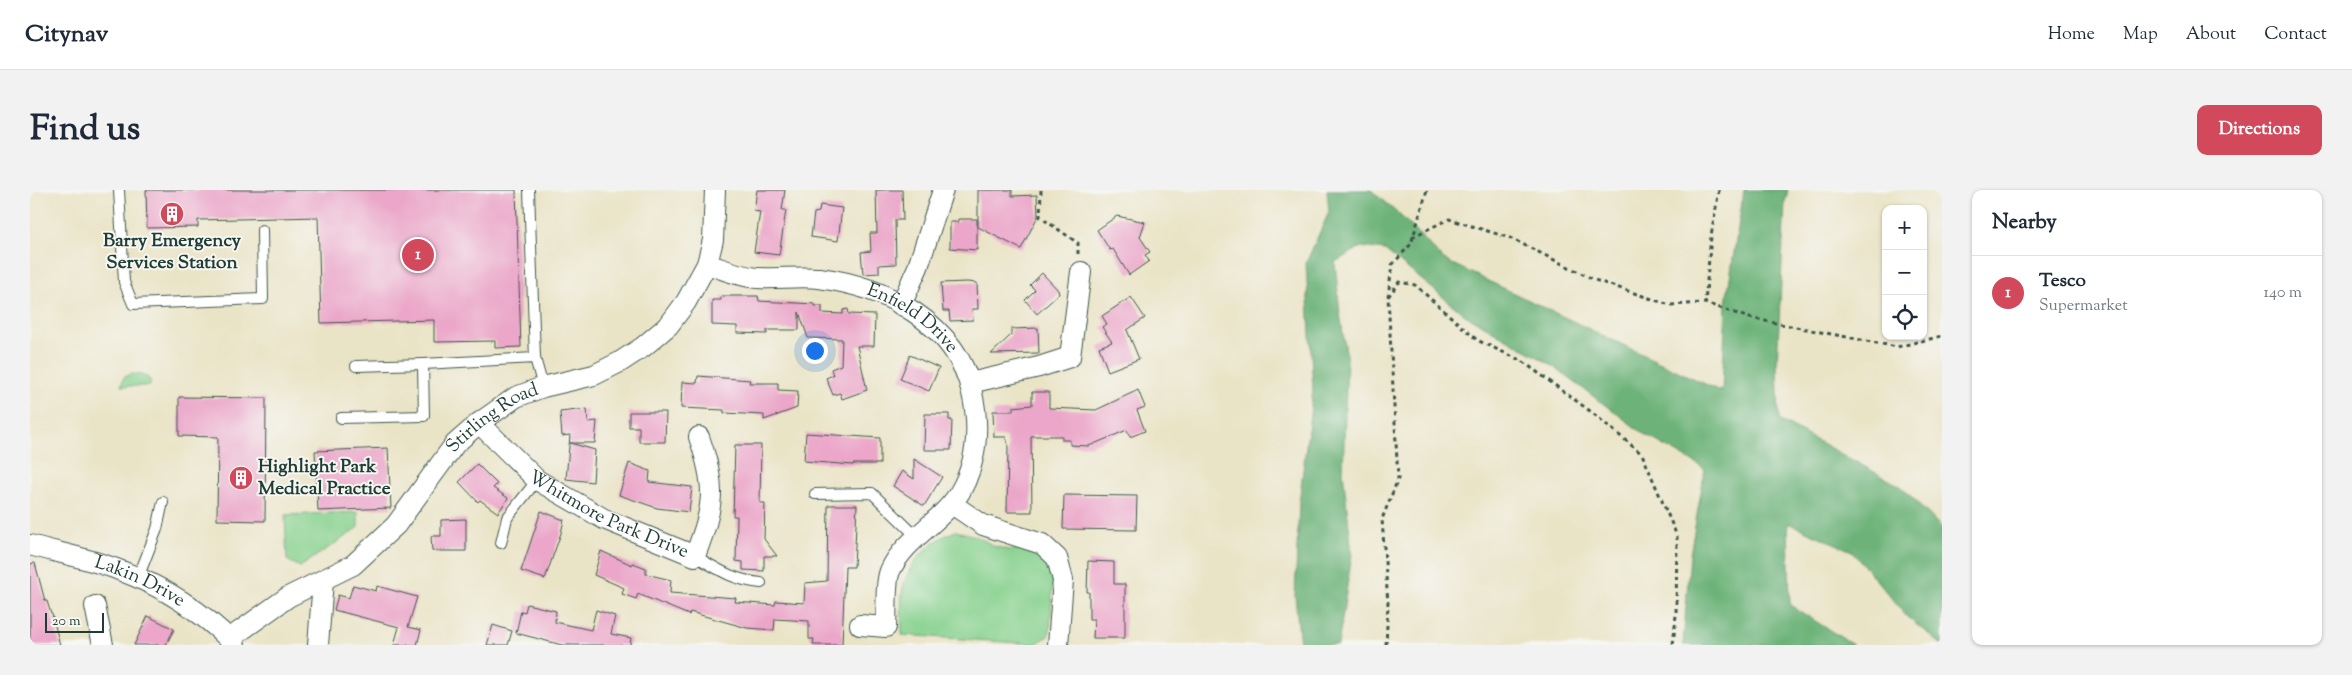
<!DOCTYPE html>
<meta charset="utf-8">
<style>
body{margin:0;font-family:"Sorts Mill Goudy",serif;background:#f2f2f3;color:#1f2937}
.controls{position:absolute;right:15px;top:15px;display:grid;overflow:hidden;border-radius:10px;box-shadow:0 1px 4px #0004}
.controls button{width:45px;height:45px;display:grid;place-items:center;padding:0;border:0;border-bottom:1px solid #e0e1e3;background:#fff;color:#1f2937;font:25px sans-serif}
.scale{position:absolute;left:15px;bottom:12px;width:59px;box-sizing:border-box;padding-left:5px;border:2px solid #1f3d34;border-top:0;font-size:14px;line-height:18px;white-space:nowrap;color:#1f3d34;-webkit-text-stroke:4px #f6f6f2;paint-order:stroke}
.you{position:absolute;left:784px;top:160px;width:18px;height:18px;margin:-12px;border:4px solid #fff;border-radius:50%;background:#1a73e8;box-shadow:0 0 0 8px #1a73e833}
.badge{display:grid;place-items:center;width:32px;height:32px;border-radius:50%;background:#d1495b;color:#fff;font-size:16px;font-weight:700}
.pin{position:absolute;translate:-50% -50%;border:2px solid #fff;box-shadow:0 1px 5px #0006}
.list{margin:0;padding:0;list-style:none}
h2{display:flex;justify-content:space-between;align-items:center;height:65px;margin:0;padding:0 20px;font-size:21px}
h2 small{font-size:16px;font-weight:400;color:#747a83}
.list li{display:grid;grid-template-columns:32px 1fr auto;gap:15px;align-items:center;box-sizing:border-box;height:75px;padding:0 20px;border-top:1px solid #e0e1e3}
.list b{display:block;font-size:19px;white-space:nowrap}
.list p{margin:0;font-size:16px;white-space:nowrap;color:#747a83}
.list em{font-size:16px;font-style:normal;color:#747a83}
.icon{flex:none;width:28px;height:28px;fill:none;stroke:currentColor;stroke-width:2;stroke-linecap:round;stroke-linejoin:round}
.map{position:relative;flex:none;width:1912px;height:455px;overflow:hidden;border-radius:10px}
header{display:flex;align-items:center;gap:30px;box-sizing:border-box;height:70px;padding:0 25px;background:#fff;border-bottom:1px solid #e0e1e3}
header strong{font-size:24px}
nav{display:flex;gap:28px;margin-inline-start:auto;font-size:18px}
.intro{display:flex;align-items:center;justify-content:space-between;box-sizing:border-box;height:120px;padding:0 30px}
h1{margin:0;font-size:35px}
.button{padding:12px 22px;border-radius:10px;background:#d1495b;color:#fff;font-size:18px;font-weight:700}
main{display:flex;gap:30px;padding:0 30px}
aside{flex:1;background:#fff;border-radius:10px;box-shadow:0 1px 4px #0004}
.map>svg:first-child{display:block}
.green{fill:#87d18e;stroke:#538761}
.forest{fill:#6db379;stroke:#467856}
.building{fill:#eba6c9}
.lines{fill:none;stroke-linecap:round;stroke-linejoin:round}
.service-casing{stroke:#3d564a;stroke-width:12}
.minor-casing{stroke:#3d564a;stroke-width:22}
.path{stroke:#3d564a;stroke-width:3;stroke-dasharray:4 4;stroke-linecap:butt}
.service{stroke:#fff;stroke-width:10}
.minor{stroke:#fff;stroke-width:20}
.labels{text-anchor:middle;dominant-baseline:central;stroke-width:4;stroke-linejoin:round;paint-order:stroke}
.poi-label{font-size:19px;font-weight:bold;fill:#1f3d34;stroke:#f6f6f2}
.street-label{font-size:19px;fill:#1f3d34;stroke:#f6f6f2}
</style>
<header>
<strong>Citynav</strong>
<nav><a>Home</a><a>Map</a><a>About</a><a>Contact</a></nav>
</header>
<div class="intro"><h1>Find us</h1><a class="button">Directions</a></div>
<main>
<div class="map">
<svg width="1912" height="455" viewBox="0 0 1912 455">
<rect width="100%" height="100%" fill="#f6f6f2"/>
<filter id="ink" filterUnits="userSpaceOnUse"><feTurbulence type="fractalNoise" baseFrequency=".02" numOctaves="2"/><feDisplacementMap in="SourceGraphic" scale="10" xChannelSelector="R" yChannelSelector="G"/><feConvolveMatrix kernelMatrix="1 2 1 2 8 2 1 2 1" color-interpolation-filters="sRGB"/></filter>
<filter id="wash" filterUnits="userSpaceOnUse"><feTurbulence type="fractalNoise" baseFrequency=".0096" numOctaves="4" result="noise"/><feDisplacementMap in="SourceGraphic" scale="20" xChannelSelector="R" yChannelSelector="G"/><feGaussianBlur stdDeviation="1.12" result="paint"/><feColorMatrix in="noise" values="0 0 0 0 0 0 0 0 0 0 0 0 0 0 0 0 0 1.4 0 .05"/><feComposite in="paint" operator="in"/></filter>
<g filter="url(#wash)">
<rect width="100%" height="100%" fill="#eae4c7"/>
<g class="green">
<polygon points="102,184 115,185 120,190 120,196 91,196 94,187"/>
<polygon points="328,322 328,338 270,377 257,370 255,325"/>
<path d="M926,341L946,346L964,356L978,360L997,358L1011,368L1023,384L1020,441L1017,447L1005,454L872,445C872,430 870,413 873,398C878,372 902,349 926,341Z"/>
</g>
<polygon class="forest" points="1297,0 1341,0 1373,28 1414,70 1692,202 1696,113 1714,0 1758,0 1755,12 1747,174 1749,230 1872,297 1912,338 1912,455 1877,427 1822,361 1758,333 1760,415 1823,455 1653,455 1660,365 1675,279 1614,244 1520,174 1435,125 1355,60 1331,57 1305,72 1310,124 1317,168 1313,281 1322,364 1308,455 1270,455 1265,405 1269,313 1283,200 1276,73 1299,22"/>
<g id="blocks">
<g class="building">
<polygon points="116,0 486,0 491,157 465,158 465,151 404,152 404,130 291,133 288,27 168,30 168,37 117,38"/>
<polygon points="727,0 755,0 752,20 756,20 749,65 724,62 730,22 724,21"/>
<polygon points="846,0 872,0 873,30 865,30 866,74 849,75 849,83 833,84 831,62 841,61 840,43 847,43"/>
<polygon points="948,0 982,0 982,6 1007,5 1008,26 991,59 948,37"/>
<polygon points="790,15 812,18 808,51 781,47 784,23 789,22"/>
<polygon points="1087,26 1115,32 1110,47 1120,62 1115,65 1119,71 1099,85 1083,59 1080,60 1067,40"/>
<polygon points="928,29 947,29 947,60 920,58 920,32 928,32"/>
<polygon points="1012,83 1028,100 1029,104 1007,124 995,110 1005,100 1000,95"/>
<polygon points="937,92 947,93 948,119 942,119 943,130 920,131 919,121 913,121 911,93"/>
<polygon points="691,106 728,106 729,111 785,114 785,116 792,116 792,123 813,124 813,120 818,119 819,124 845,125 844,156 827,156 837,200 812,209 810,203 803,205 796,188 803,185 801,179 811,175 812,149 778,148 769,122 769,140 737,140 737,144 707,143 707,136 682,135 682,110 691,110"/>
<polygon points="1101,107 1115,128 1097,140 1109,169 1078,181 1069,157 1082,152 1072,137 1077,134 1072,126"/>
<polygon points="1008,138 1009,163 961,164 981,145 981,139"/>
<polygon points="880,165 909,178 899,201 870,189"/>
<polygon points="668,186 720,190 719,193 748,193 748,200 768,201 767,218 734,230 734,225 694,223 694,220 651,218 652,192 667,193"/>
<polygon points="1108,200 1115,217 1107,220 1115,241 1100,247 1097,240 1059,256 1040,255 1040,250 1032,250 1032,246 1001,246 1002,322 977,322 978,255 976,247 964,247 963,221 983,221 983,217 1002,215 1002,202 1019,202 1019,218 1066,220"/>
<polygon points="149,207 236,208 235,331 187,330 188,247 149,246"/>
<polygon points="557,219 558,232 567,231 565,253 540,253 565,260 563,292 536,289 540,245 532,246 530,222"/>
<polygon points="599,222 636,222 635,252 609,252 609,237 599,237"/>
<polygon points="895,224 919,224 919,230 922,230 921,260 894,260"/>
<polygon points="776,243 850,248 850,274 823,274 823,275 774,271"/>
<polygon points="705,255 731,255 730,313 735,313 734,349 747,366 734,366 734,381 713,380 713,372 706,371 707,326 703,326"/>
<polygon points="358,258 361,318 288,321 285,261"/>
<polygon points="884,269 912,287 894,316 863,296 872,281 884,289"/>
<polygon points="599,273 620,281 619,292 662,297 659,322 627,318 589,305"/>
<polygon points="447,274 467,294 463,298 478,308 468,323 450,310 448,312 429,292"/>
<polygon points="1034,305 1107,306 1106,340 1033,339"/>
<polygon points="798,315 827,315 824,377 815,377 812,455 783,455 784,449 779,449 779,431 745,429 744,440 717,438 660,422 659,425 608,404 606,409 592,404 594,398 564,385 571,361 602,375 603,373 616,378 616,384 641,390 640,403 706,408 705,412 745,415 746,411 774,413 775,393 797,391"/>
<polygon points="511,321 534,330 531,343 515,389 491,381"/>
<polygon points="436,329 436,361 402,361 401,346 411,346 411,330"/>
<polygon points="1058,371 1084,372 1084,394 1095,394 1095,448 1063,448 1064,429 1059,429 1059,402 1057,402"/>
<polygon points="5,373 15,411 17,411 21,424 22,424 30,455 0,455 0,374"/>
<polygon points="323,395 346,401 347,396 387,407 378,437 391,440 387,455 364,455 369,437 304,420 308,405 319,408"/>
<polygon points="497,414 526,421 525,432 561,440 566,420 585,426 581,444 601,448 600,455 532,455 486,443 491,421 495,422"/>
<polygon points="118,426 144,439 136,455 104,455"/>
<polygon points="463,435 482,441 478,455 457,455"/>
</g>
</g>
</g>
<g filter="url(#ink)">
<use href="#blocks" fill-opacity="0" stroke="#3d564a" stroke-width="1"/>
<g class="lines">
<g class="service-casing">
<g id="service">
<polyline points="89,0 94,92 103,114 233,109 232,40"/>
<polyline points="499,0 505,168"/>
<polyline points="326,176 393,174"/>
<polyline points="311,228 394,226 393,174 505,168 513,197"/>
<polyline points="785,304 842,303 887,347"/>
<polyline points="471,353 477,328 507,290"/>
<path d="M665,366C689,380 703,390 731,393"/>
<polyline points="108,388 127,339 133,312"/>
</g>
</g>
<g class="minor-casing">
<g id="minor">
<path id="s1" d="M677,74C693,79 711,87 728,88C748,89 769,86 789,88C854,96 927,133 942,203C950,237 947,272 930,302C912,332 875,348 860,381C855,393 857,423 856,437L830,435"/>
<polyline points="871,115 888,77 913,0"/>
<polyline points="940,193 1009,177 1040,167 1051,82"/>
<path id="s2" d="M449,233L507,290L574,329L665,366C684,315 687,299 669,247"/>
<polyline points="922,314 953,335 1012,354 1027,368 1033,390 1028,455"/>
<path id="s3" d="M0,355C29,363 61,369 89,380C132,396 173,422 205,455"/>
<polyline points="65,416 73,455"/>
<path id="s4" d="M199,449L258,407L323,375L366,335L425,254L449,233L486,207L513,197L564,185L590,172L613,157L639,135L656,112L677,74L683,50L685,0"/>
<polyline points="288,455 293,391"/>
</g>
</g>
<g class="path">
<polyline points="1011,0 1010,27 1048,53 1048,65"/>
<polyline points="1689,0 1681,46 1675,113 1720,128 1867,157 1912,146"/>
<polyline points="1382,47 1419,29 1480,48 1565,90 1640,115 1675,113"/>
<polyline points="1358,107 1362,75 1381,54 1397,0"/>
<polyline points="1356,455 1358,414 1352,329 1368,289 1358,107 1369,92 1385,95 1447,150 1492,171 1560,221 1612,264 1647,346 1646,425 1643,455"/>
</g>
<use href="#service" class="service"/>
<use href="#minor" class="minor"/>
</g>
</g>
<defs>
<g id="building-disc" transform="scale(1.25)"><circle r="9.5" fill="#d1495b" stroke="#f6f6f2"/><path d="M-4-6H4V6H1V3H-1V6H-4ZM-2.5-4.3h1.7v1.8h-1.7ZM.8-4.3h1.7v1.8H.8ZM-2.5-1h1.7V.8h-1.7ZM.8-1h1.7V.8H.8Z" fill="#fff"/></g>
</defs>
<g fill-rule="evenodd">
<use href="#building-disc" x="142" y="24"/>
<use href="#building-disc" x="211" y="288"/>
</g>
<g class="labels">
<g class="poi-label">
<text x="142" y="51">Barry Emergency<tspan x="142" dy="22">Services Station</tspan></text>
<text x="228" y="277" text-anchor="start">Highlight Park<tspan x="228" dy="22">Medical Practice</tspan></text>
</g>
<g class="street-label">
<text stroke="none"><textPath href="#s1" startOffset="218">Enfield Drive</textPath></text>
<text stroke="none"><textPath href="#s4" startOffset="350">Stirling Road</textPath></text>
<text stroke="none"><textPath href="#s2" startOffset="161">Whitmore Park Drive</textPath></text>
<text stroke="none"><textPath href="#s3" startOffset="116">Lakin Drive</textPath></text>
</g>
</g>
</svg>
<div class="controls">
<button>+</button>
<button>−</button>
<button><svg class="icon" aria-label="locate" viewBox="0 0 24 24"><circle cx="12" cy="12" r="6"/><path d="M12 2v4M12 18v4M2 12h4M18 12h4"/></svg></button>
</div>
<div class="scale">20 m</div>
<div class="you"></div>
<div class="pin badge" style="left:388px;top:65px">1</div>
</div>
<aside>
<h2>Nearby<small></small></h2>
<ul class="list">
<li><span class="badge">1</span><div><b>Tesco</b><p>Supermarket</p></div><em>140 m</em></li>
</ul>
</aside>
</main>
